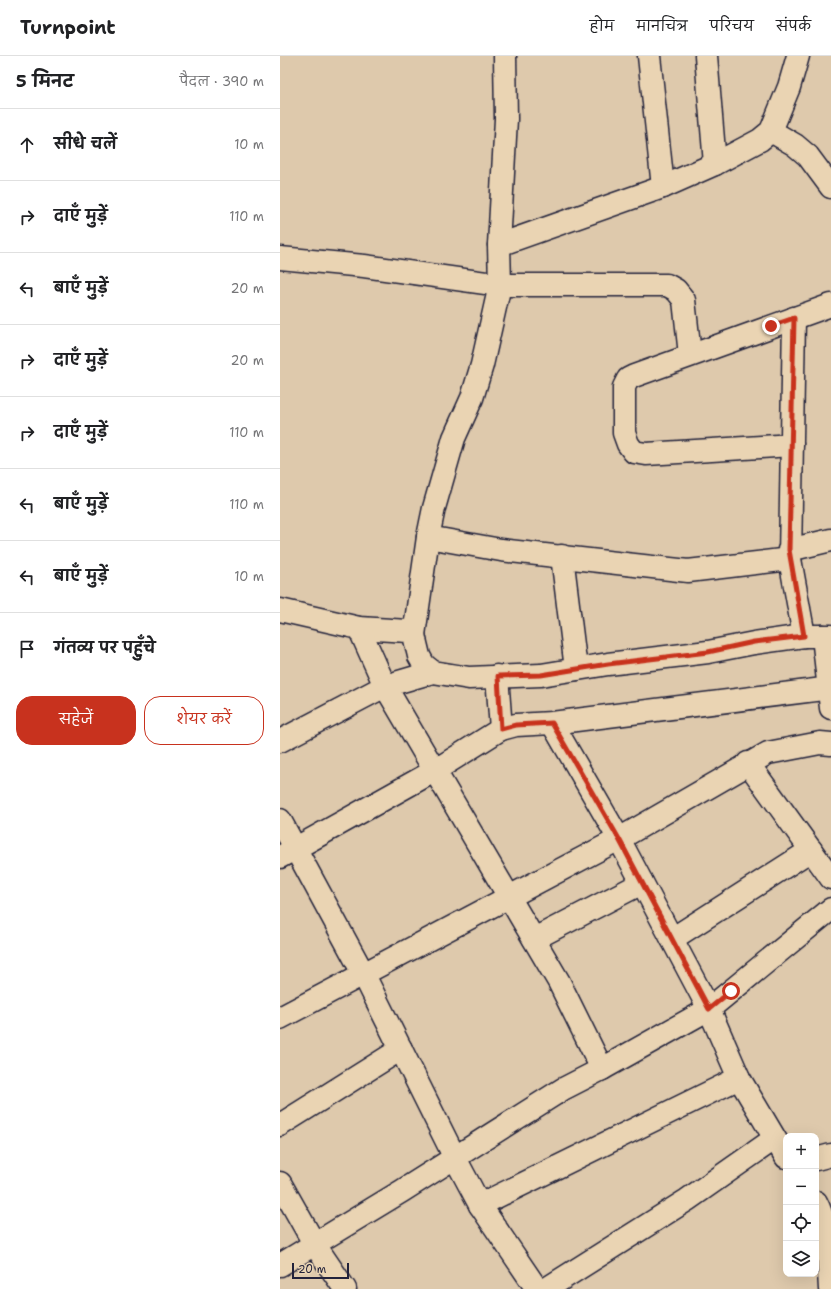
<!DOCTYPE html>
<html lang="hi">
<meta charset="utf-8">
<style>
body{margin:0;font-family:"Shantell Sans","Playpen Sans Deva",sans-serif;background:#f2f2f2;color:#202124}
.controls{position:absolute;right:12px;bottom:12px;display:grid;overflow:hidden;border-radius:8px;box-shadow:0 4px 16px #0002}
.controls button{width:36px;height:36px;display:grid;place-items:center;padding:0;border:0;border-bottom:1px solid #e0e0e0;background:#fff;color:#202124;font:20px sans-serif}
.scale{position:absolute;left:12px;bottom:10px;width:57px;box-sizing:border-box;padding-left:4px;border:2px solid #22223b;border-top:0;font-size:11px;line-height:14px;white-space:nowrap;color:#22223b;-webkit-text-stroke:3px #ead4b3;paint-order:stroke}
.stop{position:absolute;width:12px;height:12px;margin:-9px;border:3px solid #c8321e;border-radius:50%;background:#fff}
.stop.end{background:#c8321e;border-color:#fff;box-shadow:0 1px 4px #0008}
.list{margin:0;padding:0;list-style:none}
h2{display:flex;justify-content:space-between;align-items:center;height:52px;margin:0;padding:0 16px;font-size:17px}
h2 small{font-size:13px;font-weight:400;color:#757577}
.list li{display:grid;grid-template-columns:26px 1fr auto;gap:12px;align-items:center;box-sizing:border-box;height:72px;padding:0 16px;border-top:1px solid #e0e0e0}
.list b{display:block;font-size:15px;white-space:nowrap}
.list em{font-size:13px;font-style:normal;color:#757577}
.actions{display:flex;gap:8px;padding:12px 16px}
.actions a{flex:1;padding:9px 0;border:1px solid #c8321e;border-radius:16px;text-align:center;font-size:14px;color:#c8321e}
.actions .main{background:#c8321e;color:#fff}
.icon{flex:none;width:22px;height:22px;fill:none;stroke:currentColor;stroke-width:2;stroke-linecap:round;stroke-linejoin:round}
.map{position:relative;flex:none;width:551px;height:1233px;overflow:hidden}
header{display:flex;align-items:center;gap:24px;box-sizing:border-box;height:56px;padding:0 20px;background:#fff;border-bottom:1px solid #e0e0e0}
header strong{font-size:19px}
nav{display:flex;gap:22px;margin-inline-start:auto;font-size:14px}
main{display:flex}
aside{flex:1;background:#fff}
.map>svg:first-child{display:block}
.lines{fill:none;stroke-linecap:round;stroke-linejoin:round}
.minor-casing{stroke:#22223b;stroke-width:25}
.minor{stroke:#ead4b3;stroke-width:22}
.route{stroke:#c8321e;stroke-width:5}
</style>
<header>
<strong>Turnpoint</strong>
<nav><a>होम</a><a>मानचित्र</a><a>परिचय</a><a>संपर्क</a></nav>
</header>
<main>
<aside>
<h2>5 मिनट<small>पैदल · 390 m</small></h2>
<ul class="list">
<li><svg class="icon" aria-label="ahead" viewBox="0 0 24 24"><path d="M12 20V5M6 11l6-6 6 6"/></svg><div><b>सीधे चलें</b></div><em>10 m</em></li>
<li><svg class="icon" aria-label="right" viewBox="0 0 24 24"><path d="M7 20v-9h11M14 6l5 5-5 5"/></svg><div><b>दाएँ मुड़ें</b></div><em>110 m</em></li>
<li><svg class="icon" aria-label="left" viewBox="0 0 24 24"><path d="M17 20v-9H6M10 6l-5 5 5 5"/></svg><div><b>बाएँ मुड़ें</b></div><em>20 m</em></li>
<li><svg class="icon" aria-label="right" viewBox="0 0 24 24"><path d="M7 20v-9h11M14 6l5 5-5 5"/></svg><div><b>दाएँ मुड़ें</b></div><em>20 m</em></li>
<li><svg class="icon" aria-label="right" viewBox="0 0 24 24"><path d="M7 20v-9h11M14 6l5 5-5 5"/></svg><div><b>दाएँ मुड़ें</b></div><em>110 m</em></li>
<li><svg class="icon" aria-label="left" viewBox="0 0 24 24"><path d="M17 20v-9H6M10 6l-5 5 5 5"/></svg><div><b>बाएँ मुड़ें</b></div><em>110 m</em></li>
<li><svg class="icon" aria-label="left" viewBox="0 0 24 24"><path d="M17 20v-9H6M10 6l-5 5 5 5"/></svg><div><b>बाएँ मुड़ें</b></div><em>10 m</em></li>
<li><svg class="icon" aria-label="arrive" viewBox="0 0 24 24"><path d="M6 21V4h12l-3 4 3 4H6"/></svg><div><b>गंतव्य पर पहुँचे</b></div></li>
</ul>
<div class="actions"><a class="main">सहेजें</a><a>शेयर करें</a></div>
</aside>
<div class="map">
<svg width="551" height="1233" viewBox="0 0 551 1233">
<rect width="100%" height="100%" fill="#dec9ac"/>
<filter id="ink" filterUnits="userSpaceOnUse"><feTurbulence type="fractalNoise" baseFrequency=".025" numOctaves="2"/><feDisplacementMap in="SourceGraphic" scale="8" xChannelSelector="R" yChannelSelector="G"/><feConvolveMatrix kernelMatrix="1 2 1 2 8 2 1 2 1" color-interpolation-filters="sRGB"/></filter>
<g filter="url(#ink)">
<g class="lines">
<g class="minor-casing">
<g id="minor">
<polyline points="369,0 383,131"/>
<polyline points="426,0 435,108"/>
<polyline points="491,75 515,89 528,100 551,131"/>
<polyline points="219,189 226,63 225,0"/>
<polyline points="0,202 84,210 220,229 387,229 396,234 404,244 410,299"/>
<polyline points="512,389 366,398 354,396 348,388 344,377 344,331 348,323 354,320 551,249"/>
<polyline points="148,481 221,494 408,515 510,503 514,262"/>
<polyline points="509,494 551,484"/>
<polyline points="282,500 296,613"/>
<polyline points="510,503 524,580"/>
<polyline points="0,554 79,572 128,575 134,579 139,600 144,609 153,616 189,622 261,619 328,608 428,596 474,587 524,580 551,580"/>
<polyline points="79,572 105,630 279,926 322,1013"/>
<polyline points="134,579 148,481 154,452 174,382 192,342 202,309 220,229 219,189 383,131 435,108 480,84 491,75 509,31 518,0"/>
<polyline points="543,580 551,652"/>
<polyline points="217,620 221,673"/>
<polyline points="272,667 339,783 429,953 459,1022 506,1101"/>
<polyline points="0,685 105,630 153,616"/>
<polyline points="468,707 551,822"/>
<polyline points="0,764 84,919 175,1102 200,1149 257,1233"/>
<polyline points="0,801 154,715 221,673 236,669 272,667 551,632"/>
<polyline points="254,883 362,827"/>
<polyline points="392,883 531,794"/>
<polyline points="0,962 339,783 488,697 540,687 551,688"/>
<polyline points="0,1069 121,993"/>
<polyline points="536,1103 551,1099"/>
<polyline points="0,1127 35,1189 65,1233"/>
<path d="M536,1146C550,1172 548,1205 550,1233"/>
<polyline points="200,1149 459,1022"/>
<polyline points="0,1209 122,1135 283,1033 322,1013 429,953 551,853"/>
<polyline points="266,1233 407,1144 494,1083"/>
</g>
</g>
<use href="#minor" class="minor"/>
</g>
</g>
<g class="lines" filter="url(#ink)">
<polyline class="route" points="451,935 429,953 339,783 272,667 236,669 221,673 218,620 261,619 328,608 428,596 474,586 524,580 509,494 514,262 491,270"/>
</g>
</svg>
<div class="controls">
<button>+</button>
<button>−</button>
<button><svg class="icon" aria-label="locate" viewBox="0 0 24 24"><circle cx="12" cy="12" r="6"/><path d="M12 2v4M12 18v4M2 12h4M18 12h4"/></svg></button>
<button><svg class="icon" aria-label="layers" viewBox="0 0 24 24"><path d="M12 4l9 5-9 5-9-5zM3 14l9 5 9-5"/></svg></button>
</div>
<div class="scale">20 m</div>
<div class="stop" style="left:451px;top:935px"></div>
<div class="stop end" style="left:491px;top:270px"></div>
</div>
</main>
